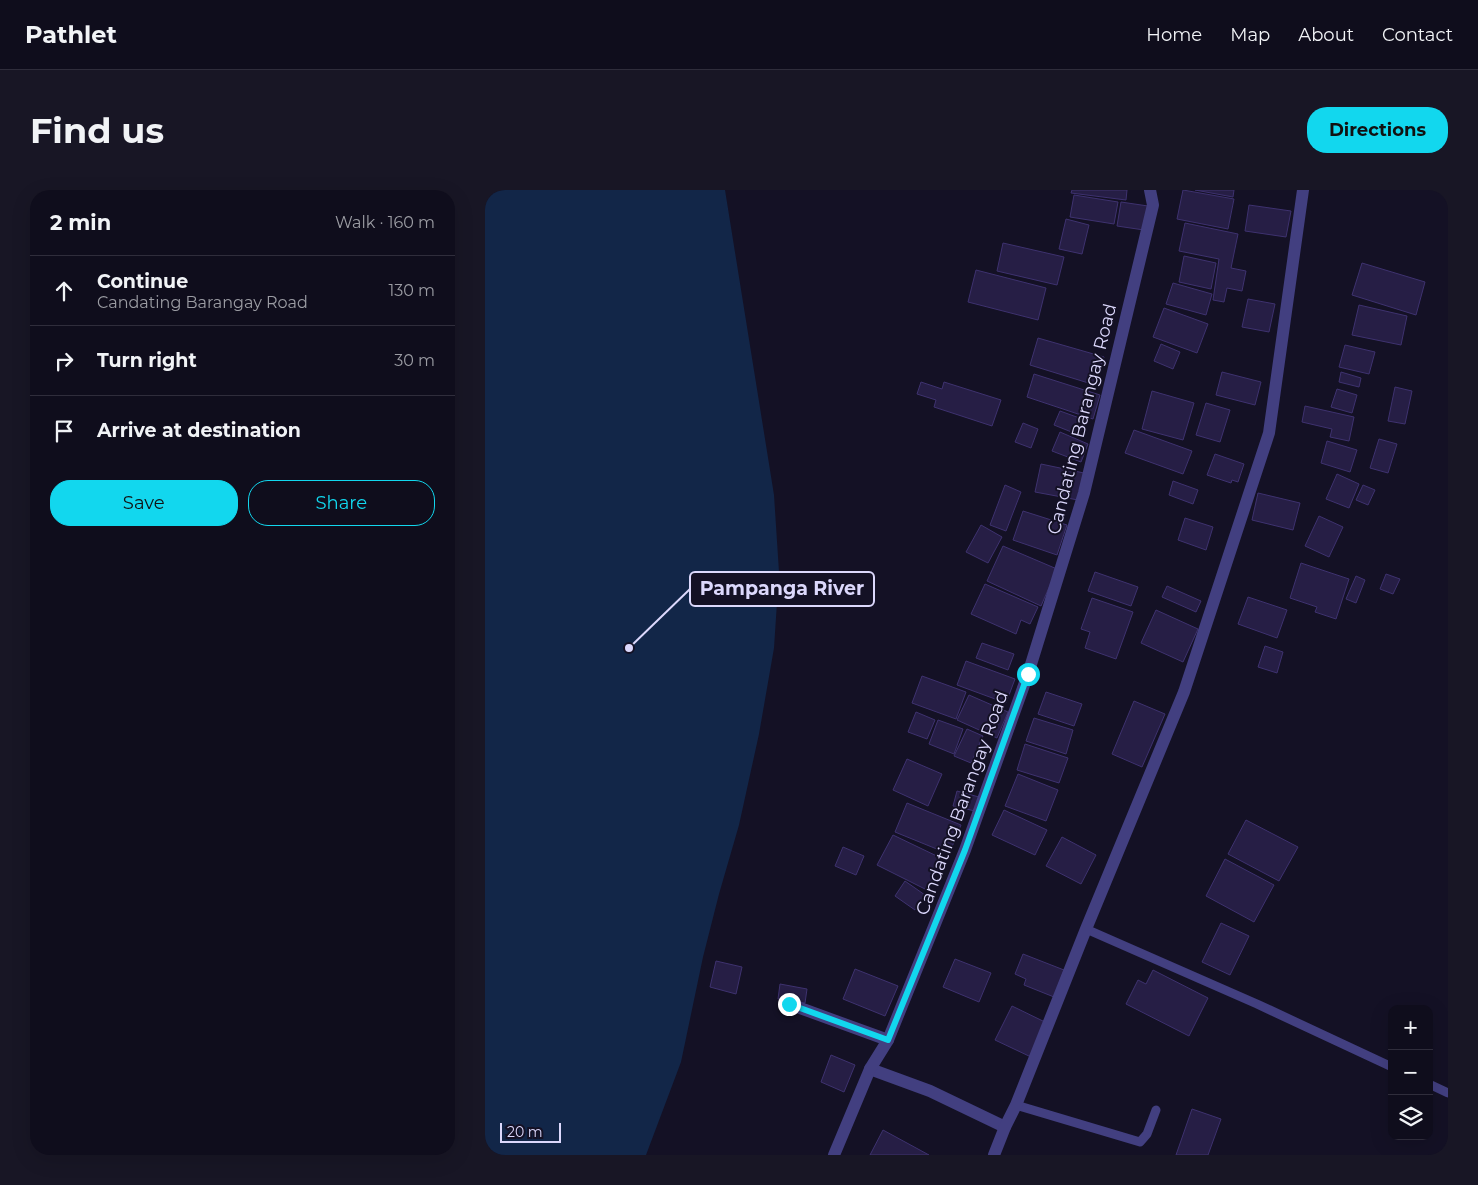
<!DOCTYPE html>
<meta charset="utf-8">
<style>
body{margin:0;font-family:Montserrat,sans-serif;background:#181625;color:#f1f3f6}
.controls{position:absolute;right:15px;bottom:15px;display:grid;overflow:hidden;border-radius:10px;box-shadow:0 5px 20px #0002}
.controls button{width:45px;height:45px;display:grid;place-items:center;padding:0;border:0;border-bottom:1px solid #2f2d3b;background:#0f0d1c;color:#f1f3f6;font:25px sans-serif}
.scale{position:absolute;left:15px;bottom:12px;width:61px;box-sizing:border-box;padding-left:5px;border:2px solid #dcd8fc;border-top:0;font-size:14px;line-height:18px;white-space:nowrap;color:#dcd8fc;-webkit-text-stroke:4px #141125;paint-order:stroke}
.stop{position:absolute;width:15px;height:15px;margin:-11px;border:4px solid #12d7ee;border-radius:50%;background:#fff}
.stop.end{background:#12d7ee;border-color:#fff;box-shadow:0 1px 5px #0008}
.list{margin:0;padding:0;list-style:none}
h2{display:flex;justify-content:space-between;align-items:center;height:65px;margin:0;padding:0 20px;font-size:21px}
h2 small{font-size:16px;font-weight:400;color:#9b9ca3}
.list li{display:grid;grid-template-columns:32px 1fr auto;gap:15px;align-items:center;box-sizing:border-box;height:70px;padding:0 20px;border-top:1px solid #2f2d3b}
.list b{display:block;font-size:19px;white-space:nowrap}
.list p{margin:0;font-size:16px;white-space:nowrap;color:#9b9ca3}
.list em{font-size:16px;font-style:normal;color:#9b9ca3}
.actions{display:flex;gap:10px;padding:15px 20px}
.actions a{flex:1;padding:11px 0;border:1px solid #12d7ee;border-radius:20px;text-align:center;font-size:18px;color:#12d7ee}
.actions .main{background:#12d7ee;color:#111}
.icon{flex:none;width:28px;height:28px;fill:none;stroke:currentColor;stroke-width:2;stroke-linecap:round;stroke-linejoin:round}
.map{position:relative;flex:none;width:963px;height:965px;overflow:hidden;border-radius:20px}
header{display:flex;align-items:center;gap:30px;box-sizing:border-box;height:70px;padding:0 25px;background:#0f0d1c;border-bottom:1px solid #2f2d3b}
header strong{font-size:24px}
nav{display:flex;gap:28px;margin-inline-start:auto;font-size:18px}
.intro{display:flex;align-items:center;justify-content:space-between;box-sizing:border-box;height:120px;padding:0 30px}
h1{margin:0;font-size:35px}
.button{padding:12px 22px;border-radius:20px;background:#12d7ee;color:#111;font-size:18px;font-weight:700}
main{display:flex;gap:30px;padding:0 30px}
aside{flex:1;background:#0f0d1c;border-radius:20px;box-shadow:0 5px 20px #0002}
.map>svg:first-child{display:block}
.water{fill:#122648}
.building{fill:#261e45;stroke:#3e326f}
.lines{fill:none;stroke-linecap:round;stroke-linejoin:round}
.service{stroke:#423f80;stroke-width:9}
.minor{stroke:#423f80;stroke-width:12}
.tertiary{stroke:#423f80;stroke-width:12}
.route{stroke:#12d7ee;stroke-width:6}
.labels{text-anchor:middle;dominant-baseline:central;stroke-width:4;stroke-linejoin:round;paint-order:stroke}
.street-label{font-size:18px;fill:#dcd8fc;stroke:#141125}
.leader{fill:none;stroke:#dcd8fc;stroke-width:2}
.callout-dot{fill:#dcd8fc;stroke:#141125;stroke-width:2}
.callout{fill:#141125;stroke:#dcd8fc;stroke-width:2}
.callout-label{font-size:19px;text-anchor:middle;font-weight:bold;fill:#dcd8fc}
</style>
<header>
<strong>Pathlet</strong>
<nav><a>Home</a><a>Map</a><a>About</a><a>Contact</a></nav>
</header>
<div class="intro"><h1>Find us</h1><a class="button">Directions</a></div>
<main>
<aside>
<h2>2 min<small>Walk · 160 m</small></h2>
<ul class="list">
<li><svg class="icon" aria-label="ahead" viewBox="0 0 24 24"><path d="M12 20V5M6 11l6-6 6 6"/></svg><div><b>Continue</b><p>Candating Barangay Road</p></div><em>130 m</em></li>
<li><svg class="icon" aria-label="right" viewBox="0 0 24 24"><path d="M7 20v-9h11M14 6l5 5-5 5"/></svg><div><b>Turn right</b></div><em>30 m</em></li>
<li><svg class="icon" aria-label="arrive" viewBox="0 0 24 24"><path d="M6 21V4h12l-3 4 3 4H6"/></svg><div><b>Arrive at destination</b></div></li>
</ul>
<div class="actions"><a class="main">Save</a><a>Share</a></div>
</aside>
<div class="map">
<svg width="963" height="965" viewBox="0 0 963 965">
<rect width="100%" height="100%" fill="#141125"/>
<polygon class="water" points="0,0 240,0 289,305 294,382 289,458 274,544 254,635 234,704 218,767 196,872 161,965 0,965"/>
<g class="building">
<polygon points="587,0 642,0 641,10 586,3"/>
<polygon points="698,0 749,9 743,39 692,29"/>
<polygon points="710,0 749,0 748,7"/>
<polygon points="589,5 633,12 629,34 585,27"/>
<polygon points="636,12 663,16 659,40 632,36"/>
<polygon points="764,15 806,21 801,47 760,41"/>
<polygon points="581,29 604,35 597,64 574,59"/>
<polygon points="700,33 753,44 746,78 761,81 757,101 742,98 739,112 728,110 734,69 694,61"/>
<polygon points="518,53 579,67 572,95 512,81"/>
<polygon points="699,66 731,73 726,99 694,92"/>
<polygon points="877,73 940,92 931,125 867,105"/>
<polygon points="491,80 561,98 553,130 483,112"/>
<polygon points="688,93 727,104 721,125 681,114"/>
<polygon points="763,109 790,114 784,142 757,137"/>
<polygon points="874,115 922,126 916,155 867,145"/>
<polygon points="679,118 723,134 712,163 668,147"/>
<polygon points="553,148 619,167 610,195 545,175"/>
<polygon points="676,154 695,162 688,179 669,171"/>
<polygon points="860,155 890,162 884,184 854,177"/>
<polygon points="737,182 776,192 770,215 731,205"/>
<polygon points="856,182 876,188 874,197 854,192"/>
<polygon points="549,184 615,205 608,229 542,207"/>
<polygon points="436,192 457,199 459,192 516,210 507,236 449,217 451,210 432,204"/>
<polygon points="910,197 927,201 920,234 903,231"/>
<polygon points="852,199 872,205 867,223 846,217"/>
<polygon points="667,201 709,213 698,250 657,239"/>
<polygon points="721,213 745,220 735,252 711,245"/>
<polygon points="820,216 869,227 864,251 845,247 847,239 817,232"/>
<polygon points="575,221 600,230 594,245 569,235"/>
<polygon points="538,233 553,239 546,258 530,252"/>
<polygon points="649,240 707,261 698,284 640,263"/>
<polygon points="575,242 603,254 596,272 567,261"/>
<polygon points="894,249 912,254 903,283 885,278"/>
<polygon points="842,251 872,260 865,282 836,273"/>
<polygon points="730,264 759,274 753,292 747,290 746,293 722,285"/>
<polygon points="556,274 599,283 593,310 550,302"/>
<polygon points="852,284 874,294 864,318 841,309"/>
<polygon points="688,291 713,300 708,314 684,305"/>
<polygon points="520,295 536,302 521,341 505,335"/>
<polygon points="878,295 890,300 883,315 871,310"/>
<polygon points="773,303 815,313 808,340 767,330"/>
<polygon points="538,321 582,335 572,365 528,350"/>
<polygon points="834,326 858,337 844,367 820,356"/>
<polygon points="700,328 728,337 721,360 693,350"/>
<polygon points="496,335 517,347 503,373 481,362"/>
<polygon points="518,356 572,379 556,416 502,391"/>
<polygon points="816,373 864,389 851,429 830,422 832,417 805,408"/>
<polygon points="610,382 653,397 646,416 603,401"/>
<polygon points="901,384 915,389 908,404 895,399"/>
<polygon points="871,386 880,390 871,413 861,409"/>
<polygon points="500,394 553,417 545,434 536,430 531,444 486,424"/>
<polygon points="682,396 716,411 711,422 677,407"/>
<polygon points="763,407 802,420 792,448 753,434"/>
<polygon points="607,408 648,422 631,469 600,458 605,442 596,439"/>
<polygon points="671,420 713,439 698,472 656,453"/>
<polygon points="497,453 529,464 523,480 491,468"/>
<polygon points="780,456 798,462 792,483 773,477"/>
<polygon points="481,471 530,489 521,513 472,495"/>
<polygon points="437,486 481,502 471,529 427,513"/>
<polygon points="561,502 597,514 589,536 553,524"/>
<polygon points="484,505 523,522 512,548 472,530"/>
<polygon points="649,511 680,524 657,577 627,564"/>
<polygon points="431,522 450,530 442,549 423,542"/>
<polygon points="549,528 588,540 581,564 541,551"/>
<polygon points="453,530 478,539 469,564 444,554"/>
<polygon points="482,539 498,546 486,573 469,566"/>
<polygon points="540,554 583,568 574,593 532,580"/>
<polygon points="422,569 457,584 443,616 408,600"/>
<polygon points="533,584 573,600 561,631 520,616"/>
<polygon points="472,601 494,607 490,621 468,616"/>
<polygon points="422,613 476,635 464,664 410,642"/>
<polygon points="519,620 562,640 550,665 507,645"/>
<polygon points="761,630 813,657 794,691 743,664"/>
<polygon points="408,645 458,669 442,700 392,675"/>
<polygon points="577,647 611,665 596,694 561,676"/>
<polygon points="358,657 379,666 371,685 350,676"/>
<polygon points="740,669 789,695 769,732 721,706"/>
<polygon points="420,691 440,705 430,720 410,706"/>
<polygon points="736,733 764,746 745,785 717,772"/>
<polygon points="538,764 579,780 569,807 539,795 541,789 530,784"/>
<polygon points="470,769 506,783 494,812 458,797"/>
<polygon points="231,771 257,777 251,804 225,797"/>
<polygon points="370,779 413,796 400,826 358,809"/>
<polygon points="668,780 723,808 704,846 641,814 653,790 661,794"/>
<polygon points="295,794 322,799 320,813 293,809"/>
<polygon points="527,816 562,833 546,867 510,850"/>
<polygon points="346,865 370,875 359,902 336,892"/>
<polygon points="707,919 736,929 723,965 691,965"/>
<polygon points="398,940 444,965 385,965"/>
</g>
<g class="lines">
<g class="service">
<polyline points="601,739 772,814 907,877"/>
<polyline points="944,894 963,903"/>
<polyline points="531,915 655,952 662,944 671,920"/>
</g>
<g class="minor">
<polyline points="304,814 403,850"/>
<polyline points="385,879 445,901 520,937"/>
</g>
<g class="tertiary">
<polyline points="349,965 385,879 403,850 480,660 543,484 599,303 668,15 665,0"/>
<polyline points="509,965 520,937 531,915 601,739 699,502 784,243 818,0"/>
</g>
</g>
<g class="lines">
<polyline class="route" points="304,814 403,850 480,660 543,484"/>
</g>
<g class="labels">
<g class="street-label">
<text transform="translate(597 229) rotate(-76)">Candating Barangay Road</text>
<text transform="translate(477 613) rotate(-70)">Candating Barangay Road</text>
</g>
</g>
<path class="leader" d="M144 458L205 399"/>
<circle class="callout-dot" cx="144" cy="458" r="5"/>
<rect class="callout" x="205" y="382" width="184" height="34" rx="5"/>
<g class="callout-label">
<text x="297" y="405">Pampanga River</text>
</g>
</svg>
<div class="controls">
<button>+</button>
<button>−</button>
<button><svg class="icon" aria-label="layers" viewBox="0 0 24 24"><path d="M12 4l9 5-9 5-9-5zM3 14l9 5 9-5"/></svg></button>
</div>
<div class="scale">20 m</div>
<div class="stop" style="left:543px;top:484px"></div>
<div class="stop end" style="left:304px;top:814px"></div>
</div>
</main>
